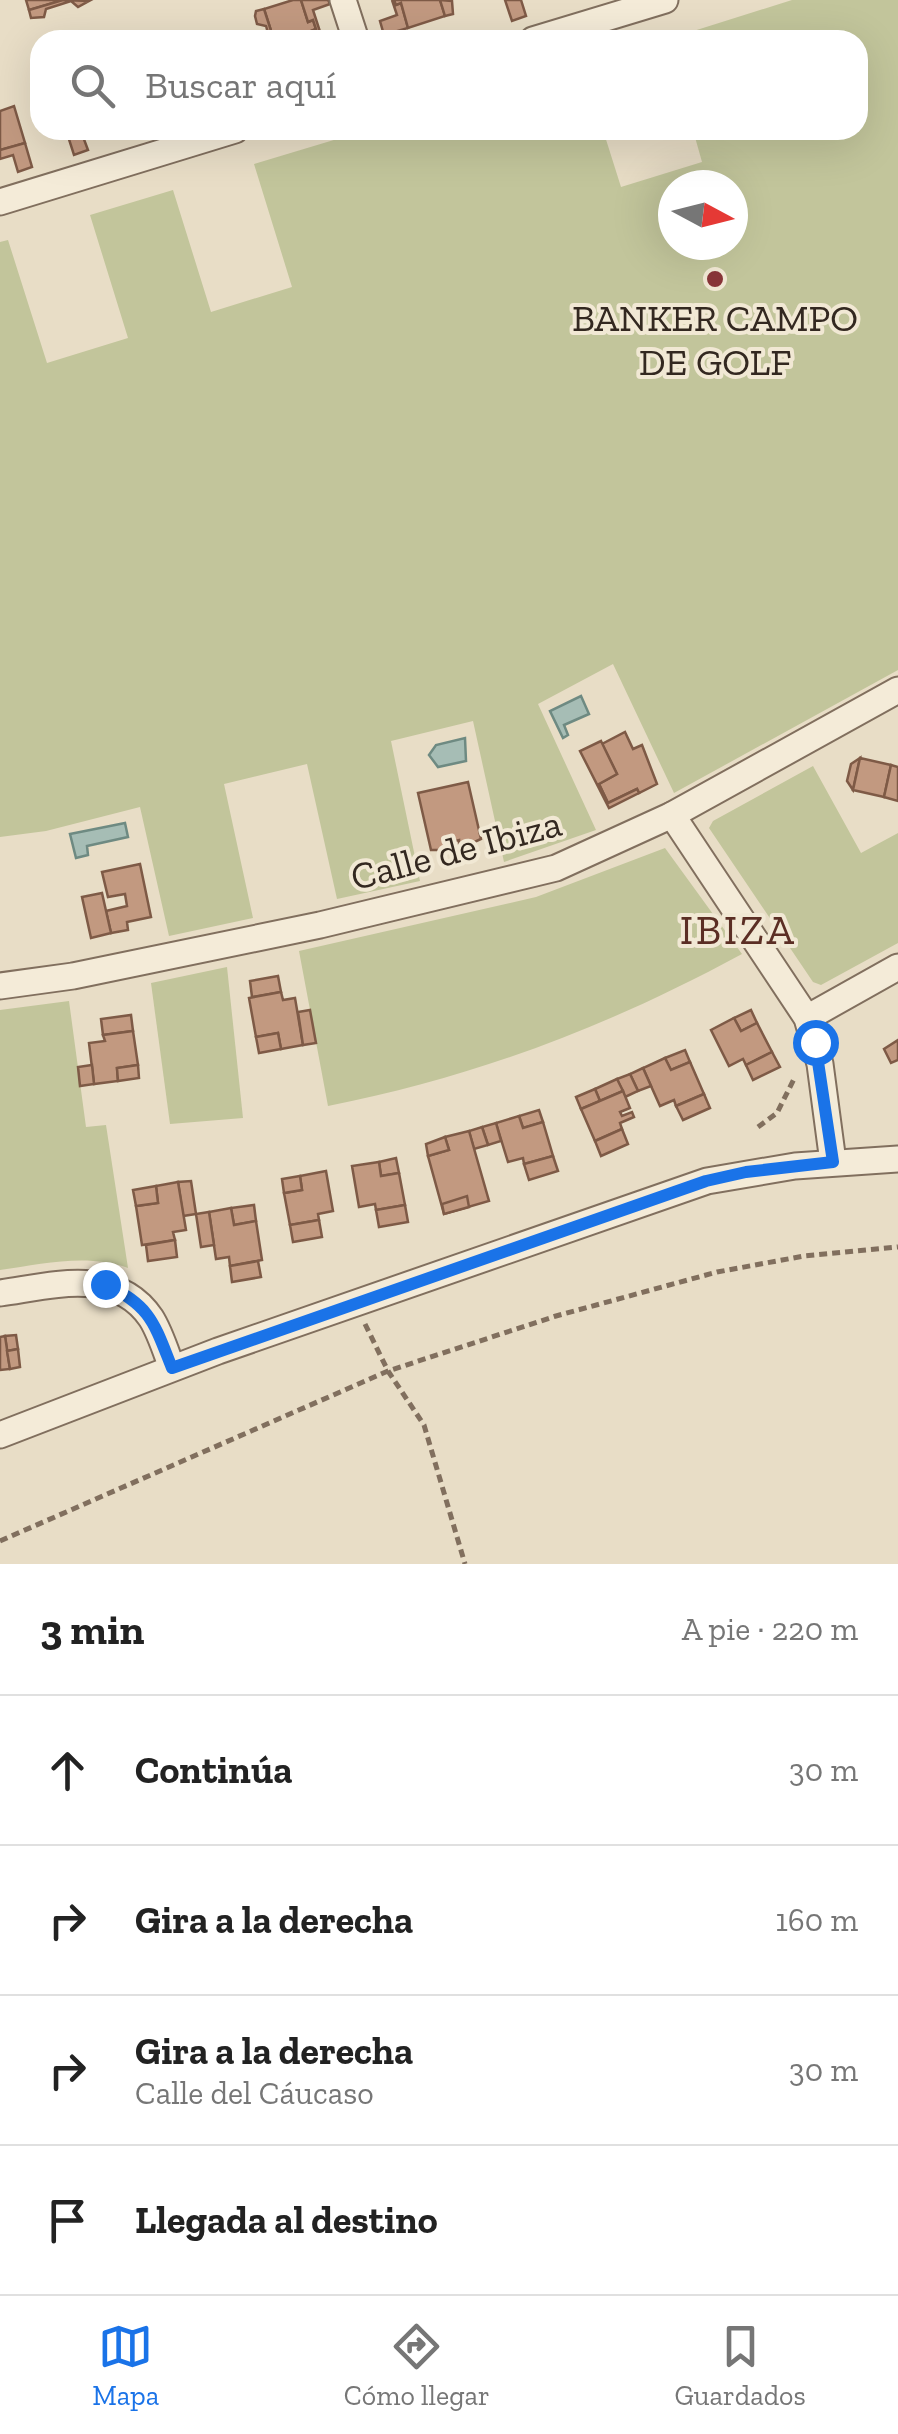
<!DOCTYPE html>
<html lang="es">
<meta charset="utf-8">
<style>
body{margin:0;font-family:"Zilla Slab",serif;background:#f6f6f6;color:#222}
.compass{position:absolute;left:658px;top:170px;width:90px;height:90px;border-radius:50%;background:#fff;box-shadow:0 10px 40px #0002;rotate:97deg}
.stop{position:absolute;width:30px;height:30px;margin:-22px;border:8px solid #1a73e8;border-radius:50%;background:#fff}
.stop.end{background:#1a73e8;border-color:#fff;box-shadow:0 2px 10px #0008}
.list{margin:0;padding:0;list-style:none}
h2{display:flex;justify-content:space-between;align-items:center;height:130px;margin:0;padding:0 40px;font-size:42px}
h2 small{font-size:32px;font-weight:400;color:#767676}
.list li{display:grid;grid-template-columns:65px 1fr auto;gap:30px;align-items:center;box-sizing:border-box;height:150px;padding:0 40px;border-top:2px solid #e0e0e0}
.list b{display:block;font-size:38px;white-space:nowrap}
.list p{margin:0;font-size:32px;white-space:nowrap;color:#767676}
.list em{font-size:32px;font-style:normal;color:#767676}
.icon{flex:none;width:55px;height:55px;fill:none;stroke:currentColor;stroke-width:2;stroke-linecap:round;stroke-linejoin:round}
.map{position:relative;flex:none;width:898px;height:1564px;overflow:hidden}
.search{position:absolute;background:#fff;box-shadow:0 10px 40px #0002;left:30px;right:30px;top:30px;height:110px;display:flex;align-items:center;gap:25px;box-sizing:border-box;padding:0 35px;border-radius:30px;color:#767676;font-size:38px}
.sheet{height:730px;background:#fff}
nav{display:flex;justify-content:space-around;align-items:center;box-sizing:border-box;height:140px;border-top:2px solid #e0e0e0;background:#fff;font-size:28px;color:#767676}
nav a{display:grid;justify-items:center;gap:5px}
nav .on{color:#1a73e8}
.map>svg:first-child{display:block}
.green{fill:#c2c59b;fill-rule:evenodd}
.water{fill:#a6bdb5;stroke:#6e8a82;stroke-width:2.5}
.building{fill:#c29980;stroke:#7e5a46;stroke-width:2.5}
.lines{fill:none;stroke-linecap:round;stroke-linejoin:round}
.street-casing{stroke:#816f5e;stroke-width:29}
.path{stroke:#816f5e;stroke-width:5;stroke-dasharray:8 5;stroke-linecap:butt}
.street{stroke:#f4ebd8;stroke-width:25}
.route{stroke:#1a73e8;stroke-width:12}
.poi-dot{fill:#893538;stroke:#f1e8d4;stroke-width:4}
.labels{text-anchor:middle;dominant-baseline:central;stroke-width:8;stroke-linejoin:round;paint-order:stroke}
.poi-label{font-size:38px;fill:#332820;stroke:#f1e8d4}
.street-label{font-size:38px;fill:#332820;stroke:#f1e8d4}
.quarter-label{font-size:42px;letter-spacing:2.5px;fill:#5b2e24;stroke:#f1e8d4}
</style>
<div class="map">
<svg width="898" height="1564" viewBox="0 0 898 1564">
<rect width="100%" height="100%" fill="#e8ddc6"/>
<g class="green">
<path d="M792,0H898V670L674,793L613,664L538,704L596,830L504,862L473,721L391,741L420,881L337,899L307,764L224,784L253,918L169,936L140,807L46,831L0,837V242L8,240L47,363L128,338L90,215L173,190L211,312L292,287L254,164L367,130H603L621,187L702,162L693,130H858V40H665ZM673,185H733V245H673Z"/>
<polygon points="813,766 861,853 898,833 898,943 821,985 813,982 709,828 713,821"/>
<path d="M665,848L742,954C607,1027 478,1076 328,1106L299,951L536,897Z"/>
<polygon points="227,967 243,1118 170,1124 151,983"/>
<path d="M69,1001L86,1127L106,1125L128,1268C87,1253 43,1264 0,1270V1010Z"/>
</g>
<g class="water">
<polygon points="581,696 589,714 564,725 568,735 563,738 550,711"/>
<polygon points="465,738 466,761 438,767 429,755 436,745"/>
<polygon points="125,823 128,837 87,846 88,855 76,858 70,834"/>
</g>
<g class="building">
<polygon points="26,0 63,0 29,10"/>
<polygon points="63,0 89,1 78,7 71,1 46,9 44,17 31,18 29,10"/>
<polygon points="293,0 301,0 308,22 313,20 316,29 311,31 314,40 274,40 264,9"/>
<polygon points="301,0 328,0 330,4 313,10 322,38 339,33 340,40 314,40 311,31 316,29 313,20 308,22"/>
<polygon points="392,0 396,5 401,3 408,28 384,35 380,21 397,15"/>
<polygon points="394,0 440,0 445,16 408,28 401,3 396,5"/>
<polygon points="440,0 452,1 453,14 445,16"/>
<polygon points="505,0 521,0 526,16 512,21"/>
<polygon points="264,9 274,40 270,40 266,26 257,24 255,16 256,11"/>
<polygon points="14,106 25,143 0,150 0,156 0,111"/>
<polygon points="66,130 95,130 82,134 88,150 74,155"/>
<polygon points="25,143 32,167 18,172 13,155 0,159 0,150"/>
<polygon points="625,732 633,749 642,745 657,784 639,793 637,789 608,803 599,784 617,774 602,744"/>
<polygon points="601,741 617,774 599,784 608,803 637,789 639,793 609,808 580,751"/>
<polygon points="860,758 853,790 847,781 851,764"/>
<polygon points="860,758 891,765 884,797 853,790"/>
<polygon points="891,765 898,767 898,801 884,797"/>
<polygon points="468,782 481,839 468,845 459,844 459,840 451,842 452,845 445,850 431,850 418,793"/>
<polygon points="140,864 151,917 127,922 128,930 111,933 106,911 127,906 125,894 108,897 102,872"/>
<polygon points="102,893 111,933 91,938 82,897"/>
<polygon points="278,976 281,992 252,997 250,981"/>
<polygon points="281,992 283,1000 295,998 303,1045 281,1049 278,1033 256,1037 249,998"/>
<polygon points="310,1010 316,1043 303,1045 298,1012"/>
<polygon points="751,1010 757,1023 741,1031 734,1018"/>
<polygon points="131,1015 133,1031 103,1035 101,1019"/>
<polygon points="734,1018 741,1031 757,1023 772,1052 746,1065 743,1059 729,1066 711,1030"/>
<polygon points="133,1031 138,1065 117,1068 118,1081 94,1084 89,1043 105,1041 103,1035"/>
<polygon points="278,1033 281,1049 259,1053 256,1037"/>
<polygon points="898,1040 898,1060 891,1063 884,1049"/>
<polygon points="685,1050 690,1062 671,1070 665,1058"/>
<polygon points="772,1052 780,1067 753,1080 746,1065"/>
<polygon points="665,1058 671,1070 690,1062 704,1094 676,1106 674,1100 660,1106 643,1068"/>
<polygon points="92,1065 94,1084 80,1086 78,1067"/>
<polygon points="138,1065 139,1078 118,1081 117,1068"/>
<polygon points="643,1068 651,1086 638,1091 630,1074"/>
<polygon points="630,1074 638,1091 625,1097 617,1079"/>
<polygon points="617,1079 623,1091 600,1101 595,1089"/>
<polygon points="595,1089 600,1101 581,1109 576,1097"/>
<polygon points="623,1091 630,1108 620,1112 622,1116 632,1112 634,1117 620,1123 622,1129 595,1141 581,1109"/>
<polygon points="704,1094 710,1108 683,1120 676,1106"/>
<polygon points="539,1110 543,1122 523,1128 519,1116"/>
<polygon points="519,1116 523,1128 543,1122 553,1156 524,1164 523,1158 508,1162 496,1123"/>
<polygon points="496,1123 501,1141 488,1145 482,1127"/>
<polygon points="482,1127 488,1145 474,1149 469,1131"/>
<polygon points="622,1129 628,1144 601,1156 595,1141"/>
<polygon points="469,1131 489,1201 444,1214 428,1156 449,1150 445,1137"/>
<polygon points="445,1137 449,1150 428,1156 426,1144"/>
<polygon points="553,1156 558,1171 529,1180 524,1164"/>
<polygon points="396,1158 399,1173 381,1176 379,1162"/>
<polygon points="379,1162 381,1176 399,1173 405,1205 376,1210 375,1204 359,1207 352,1166"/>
<polygon points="326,1171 333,1211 318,1214 319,1220 290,1225 284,1193 302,1190 300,1176"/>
<polygon points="300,1176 302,1190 284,1193 282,1179"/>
<polygon points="191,1181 196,1214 183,1216 178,1182"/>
<polygon points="178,1182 186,1230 173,1232 175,1240 142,1245 136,1206 158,1203 156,1186"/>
<polygon points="156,1186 158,1203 136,1206 133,1190"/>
<polygon points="467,1196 469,1207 444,1214 442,1204"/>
<polygon points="254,1205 256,1221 234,1225 231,1208"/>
<polygon points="405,1205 408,1222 379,1227 376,1210"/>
<polygon points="231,1208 234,1225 256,1221 262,1260 230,1266 229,1257 216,1259 209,1212"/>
<polygon points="209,1212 214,1245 201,1247 196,1214"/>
<polygon points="319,1220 322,1237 293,1242 290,1225"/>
<polygon points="175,1240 177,1257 148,1261 146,1245"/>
<polygon points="258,1261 261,1277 232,1282 230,1266"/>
<polygon points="16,1335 18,1349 7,1351 5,1336"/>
<polygon points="5,1336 10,1369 0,1370 0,1337"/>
<polygon points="18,1349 20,1367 10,1369 7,1351"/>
</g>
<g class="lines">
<g class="street-casing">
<g id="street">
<polyline points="343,0 356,40"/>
<polyline points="533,40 665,0"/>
<polyline points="0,202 235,130"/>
<polyline points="672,815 807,1018 820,1064 833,1162"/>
<polyline points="0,986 73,976 320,925 556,868 672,815 898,690"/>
<polyline points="807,1018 898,967"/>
<path d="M0,1293C51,1286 116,1266 151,1318C160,1332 166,1352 172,1368"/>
<polyline points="0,1435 218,1351 707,1181 795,1166 898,1159"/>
</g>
</g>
<g class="path">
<polyline points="758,1127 777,1113 794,1079"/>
<polyline points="365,1324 388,1371 424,1425 465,1564"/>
<polyline points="0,1541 388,1371 556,1316 717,1272 804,1256 898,1247"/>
</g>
<use href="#street" class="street"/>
</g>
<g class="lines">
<path class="route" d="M105,1284C151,1306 154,1323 172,1368L706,1181L746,1172L833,1162L815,1042"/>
</g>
<circle class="poi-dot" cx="715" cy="279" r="10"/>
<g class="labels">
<g class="poi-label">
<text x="715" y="318">BANKER CAMPO<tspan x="715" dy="44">DE GOLF</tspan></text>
</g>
<g class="street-label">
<text transform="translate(456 850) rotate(-15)">Calle de Ibiza</text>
</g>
<g class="quarter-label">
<text x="738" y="929">IBIZA</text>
</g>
</g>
</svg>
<svg class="compass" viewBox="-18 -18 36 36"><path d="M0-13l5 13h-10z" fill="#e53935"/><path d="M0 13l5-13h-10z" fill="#767676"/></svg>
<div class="stop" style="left:815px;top:1042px"></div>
<div class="stop end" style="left:105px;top:1284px"></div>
<div class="search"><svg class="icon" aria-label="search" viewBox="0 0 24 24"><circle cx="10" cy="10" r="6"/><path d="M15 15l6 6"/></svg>Buscar aquí</div>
</div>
<section class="sheet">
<h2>3 min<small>A pie · 220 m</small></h2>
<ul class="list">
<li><svg class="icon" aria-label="ahead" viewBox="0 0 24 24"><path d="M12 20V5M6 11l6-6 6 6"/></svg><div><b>Continúa</b></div><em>30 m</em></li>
<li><svg class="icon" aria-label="right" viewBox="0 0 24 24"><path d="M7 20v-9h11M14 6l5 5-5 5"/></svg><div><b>Gira a la derecha</b></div><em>160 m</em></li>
<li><svg class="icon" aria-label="right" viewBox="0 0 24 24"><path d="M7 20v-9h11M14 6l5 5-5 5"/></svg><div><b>Gira a la derecha</b><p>Calle del Cáucaso</p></div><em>30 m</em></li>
<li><svg class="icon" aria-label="arrive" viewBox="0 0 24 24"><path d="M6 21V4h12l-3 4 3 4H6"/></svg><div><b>Llegada al destino</b></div></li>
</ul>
</section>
<nav>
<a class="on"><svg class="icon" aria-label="map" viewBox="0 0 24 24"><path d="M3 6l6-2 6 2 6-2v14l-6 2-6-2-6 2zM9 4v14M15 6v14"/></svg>Mapa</a>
<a><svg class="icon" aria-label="directions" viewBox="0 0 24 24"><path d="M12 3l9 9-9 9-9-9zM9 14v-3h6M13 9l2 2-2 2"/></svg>Cómo llegar</a>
<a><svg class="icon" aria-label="saved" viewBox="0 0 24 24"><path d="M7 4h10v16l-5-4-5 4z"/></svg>Guardados</a>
</nav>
